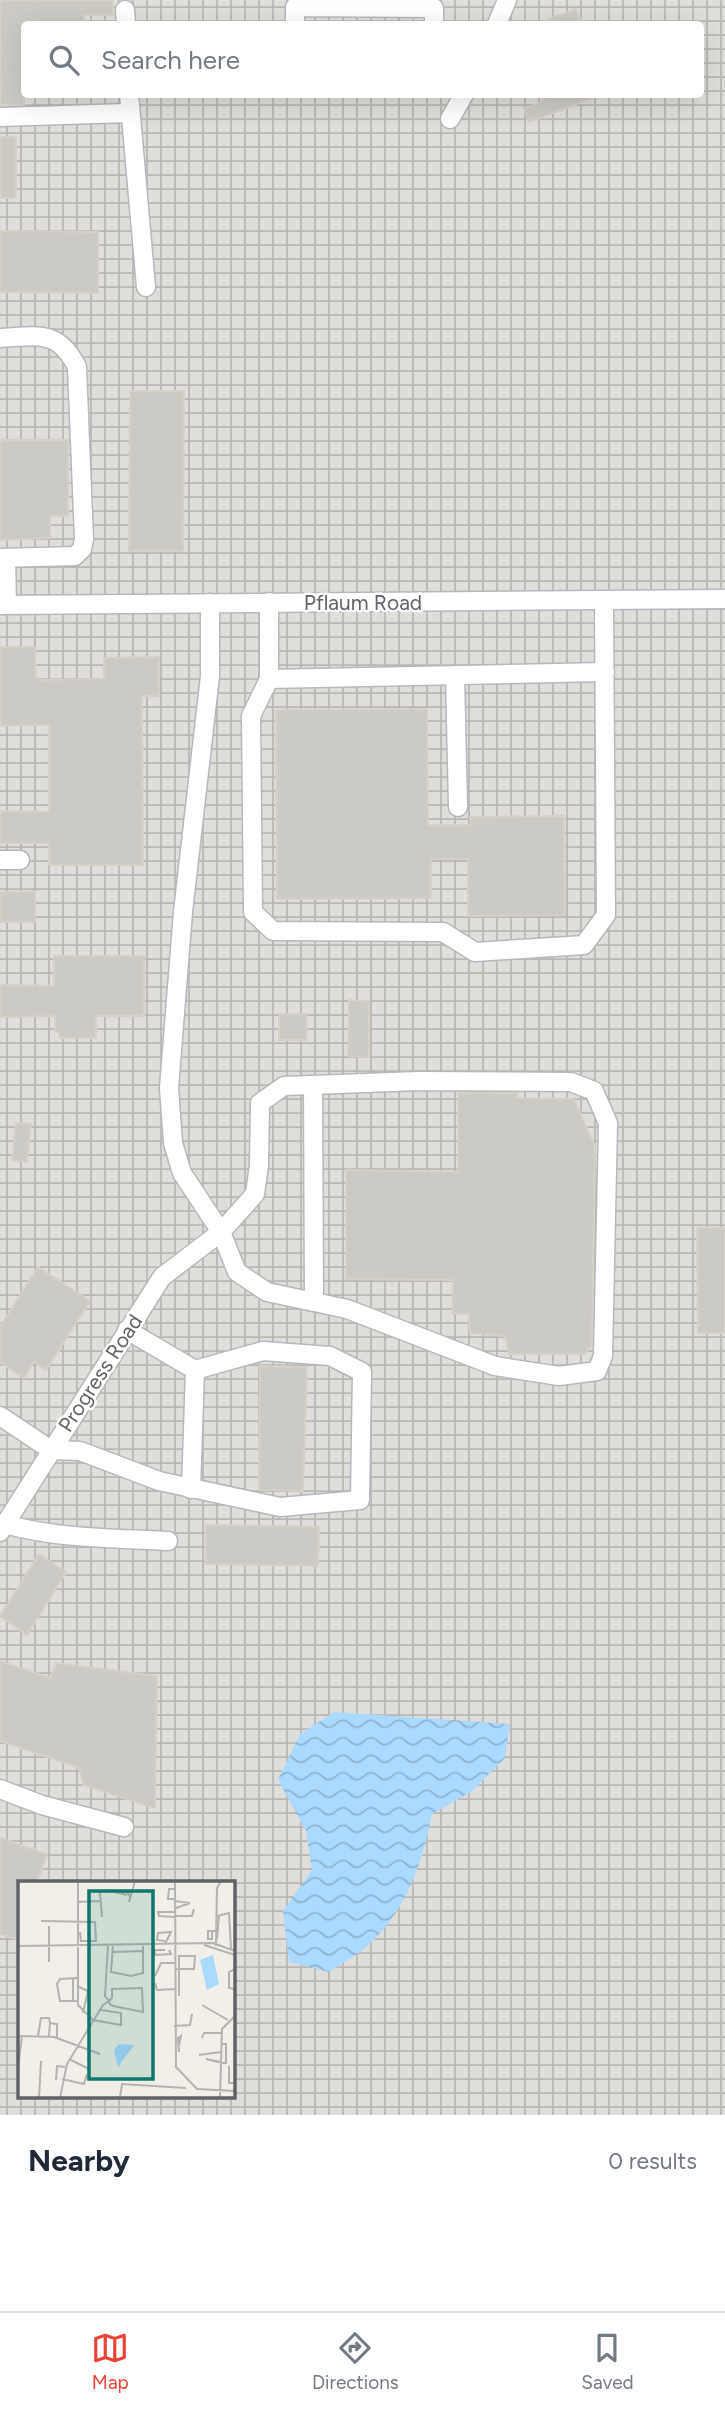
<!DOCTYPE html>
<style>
body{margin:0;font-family:Figtree,sans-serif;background:#f2f2f3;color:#1f2937}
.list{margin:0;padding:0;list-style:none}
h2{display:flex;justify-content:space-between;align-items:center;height:91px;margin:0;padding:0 28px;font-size:30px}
h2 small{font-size:23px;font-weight:400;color:#747a83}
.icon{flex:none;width:38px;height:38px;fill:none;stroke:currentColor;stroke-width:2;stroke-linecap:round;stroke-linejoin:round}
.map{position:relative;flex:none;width:725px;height:2115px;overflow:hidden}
.search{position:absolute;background:#fff;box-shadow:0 7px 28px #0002;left:21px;right:21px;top:21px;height:77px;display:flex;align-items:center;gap:18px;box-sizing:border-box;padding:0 24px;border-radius:7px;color:#747a83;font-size:26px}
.sheet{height:196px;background:#fff}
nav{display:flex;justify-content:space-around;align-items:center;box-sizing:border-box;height:98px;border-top:2px solid #e0e1e3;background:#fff;font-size:19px;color:#747a83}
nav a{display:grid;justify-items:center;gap:4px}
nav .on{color:#ea4335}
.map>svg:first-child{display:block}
.industrial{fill:url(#industrial-grid);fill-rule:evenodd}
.water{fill:url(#water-waves)}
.building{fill:#cccac5;stroke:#d6d1c6;stroke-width:2}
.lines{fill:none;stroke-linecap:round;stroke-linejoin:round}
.minor-casing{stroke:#b5b8bc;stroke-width:21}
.minor{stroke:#fff;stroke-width:18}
.labels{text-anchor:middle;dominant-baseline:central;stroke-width:5;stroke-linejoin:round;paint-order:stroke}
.street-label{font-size:21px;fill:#5f6368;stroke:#fff}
.inset-road{fill:none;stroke:#b3b3b1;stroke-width:2}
.view{fill:#0f766e;fill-opacity:0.15;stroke:#0f766e;stroke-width:3.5}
.inset-edge{fill:none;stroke:#5f6368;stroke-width:3.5}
</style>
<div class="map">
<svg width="725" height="2115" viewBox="0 0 725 2115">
<defs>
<pattern id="industrial-grid" width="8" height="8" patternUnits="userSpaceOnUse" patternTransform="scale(1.75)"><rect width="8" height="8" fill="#e0deda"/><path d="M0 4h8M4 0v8" fill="none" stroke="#b9b8b5"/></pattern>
<pattern id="water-waves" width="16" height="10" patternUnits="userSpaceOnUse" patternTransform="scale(1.75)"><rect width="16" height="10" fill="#aadaff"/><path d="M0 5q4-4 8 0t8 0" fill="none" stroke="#8eb4d2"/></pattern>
</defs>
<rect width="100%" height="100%" fill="#f1efe8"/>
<path class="industrial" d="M0,0H725V2115H0ZM24,24H700V94H24ZM19,1882H233V2096H19Z"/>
<path class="water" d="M334,1712L510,1724L505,1758L471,1792L432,1814C423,1862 406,1910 370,1944C358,1955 342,1963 329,1972L289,1962L283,1911L312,1870L306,1831L278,1780L300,1734Z"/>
<g class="building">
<polygon points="0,0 113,0 113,15 84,15 84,24 24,24 24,105 0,105"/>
<polygon points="576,9 582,24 539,24 539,23"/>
<polygon points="541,94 599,94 599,96 529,122 524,109 544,101"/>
<rect x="0" y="137" width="16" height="61"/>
<polygon points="0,231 98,232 98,293 0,292"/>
<polygon points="130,391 184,391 183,551 129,551"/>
<polygon points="0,440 68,440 68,516 50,516 50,538 0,540"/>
<polygon points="0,647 35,647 36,680 104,679 104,658 159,657 159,696 142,696 143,865 49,865 49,843 0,843 0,811 49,812 49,725 0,726"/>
<polygon points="427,709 428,825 471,825 470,817 564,816 565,915 468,916 468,859 431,859 431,898 277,899 276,710"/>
<rect x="0" y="892" width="35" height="30"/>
<polygon points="54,956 144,956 144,1016 96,1016 96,1038 59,1038 59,1032 55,1032 55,1016 0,1017 0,985 54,986"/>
<polygon points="349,1000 369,1001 369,1057 348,1056"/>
<polygon points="279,1014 307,1014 306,1040 279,1040"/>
<polygon points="458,1093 518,1093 517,1098 574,1099 595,1147 592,1346 584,1354 509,1354 505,1336 470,1333 469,1314 452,1313 453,1280 346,1279 346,1170 458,1172"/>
<polygon points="16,1123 31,1124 27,1162 12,1160"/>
<polygon points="697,1228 725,1228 725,1333 698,1333"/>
<polygon points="38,1267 90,1301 46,1370 34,1362 24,1378 0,1362 0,1327"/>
<polygon points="260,1366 307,1367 303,1491 259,1490"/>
<polygon points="206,1525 319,1527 318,1566 206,1564"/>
<polygon points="39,1554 66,1572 27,1635 0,1616"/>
<polygon points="0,1661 51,1678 56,1663 157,1676 155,1808 83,1785 80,1768 0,1741"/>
<polygon points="0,1838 47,1854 37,1882 19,1882 19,1940 0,1934"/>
</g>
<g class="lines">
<g class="minor-casing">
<g id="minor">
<polyline points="125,10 126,24"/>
<polyline points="295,24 295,7 434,8 434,24"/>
<polyline points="497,24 507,0"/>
<polyline points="129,94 146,287"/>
<polyline points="0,117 129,113"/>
<polyline points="450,119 464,94"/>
<path d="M0,338C37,336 58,329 77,367L84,539L82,549L75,556L0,558"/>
<polyline points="6,558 7,604"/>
<polyline points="269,602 269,679 251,716 253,912 273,931 443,932 475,952 584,945 606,915 604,600"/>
<polyline points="0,605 725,599"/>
<polyline points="455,675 458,807"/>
<polyline points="269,679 605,672"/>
<polyline points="0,860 20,860"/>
<polyline points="313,1085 314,1302"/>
<polyline points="0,1416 51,1450 80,1451 159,1481 280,1507 360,1500 362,1372 330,1356 263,1351 195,1370 127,1330"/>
<polyline points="191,1489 195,1370"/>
<path d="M5,1524C59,1539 112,1538 168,1541"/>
<polyline points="0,1532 162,1277 221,1232 255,1194 259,1165 260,1103 284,1086 419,1081 571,1082 594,1091 608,1123 603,1356 597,1371 559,1376 495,1366 347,1309 267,1292 237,1272 221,1232 182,1173 173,1143 169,1088 183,912 210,676 210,603"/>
<polyline points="0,1789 42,1805 124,1827"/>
</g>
</g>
<use href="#minor" class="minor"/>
</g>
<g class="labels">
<g class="street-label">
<text x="363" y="602">Pflaum Road</text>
<text transform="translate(100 1373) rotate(-57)">Progress Road</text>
</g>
</g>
<g transform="translate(18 1881)">
<rect width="217" height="217" fill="#f1efe8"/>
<path d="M195,74L201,103L189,109L182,79ZM101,163L116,164L100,186L96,169Z" fill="#aadaff"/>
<path class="inset-road" d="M60,0V124L75,139L103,144V132L83,129M157,0L158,186L179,208L217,210M156,8H151L150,18H157M82,11L84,36M109,14L97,11H109L113,17M157,20L172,22L158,27M60,21L82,20M111,21L117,0M157,31H140L141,35L157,36M157,35H174L176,28M199,35L211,32L213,68M23,40L77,41L78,60H63L62,51M31,45V81M194,50V58H190V50H199M199,58L201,35M147,60L139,59L140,52L153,51L147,63M95,64L93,91L113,95L125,92V65M186,64L217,74M0,65L195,62L217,70M198,65L199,7L203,0M147,69H137V74L153,73L151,69M95,71L124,70M157,88H176L177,75H161V115M217,88L211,91V107L217,108M137,95L143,82H157M59,97L42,98L39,103L42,120H59M55,98V120M137,102L139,109L158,108M59,105L70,110L65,132M184,124L210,139M156,145L172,144L174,133M0,155L36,156L82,173M20,155L23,137H31L32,142M31,155L32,142L39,143V157M184,157L186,152H204M161,171L160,157L163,155L161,164M181,174L203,171M51,178L71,188M200,181L188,178L203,181M203,182H208V163H203M211,185V202H216M0,187L4,155M44,198L66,203L69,193M38,199L39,185L47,186M21,217L23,180M42,217L49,183L85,124L91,120L94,117V108L124,107L125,131L95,125L92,123L91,120L87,115L90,64M102,217L104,203L168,207M202,217L204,148L217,135"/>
<path class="view" d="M71,10H135V198H71Z"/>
<rect width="217" height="217" class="inset-edge"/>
</g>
</svg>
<div class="search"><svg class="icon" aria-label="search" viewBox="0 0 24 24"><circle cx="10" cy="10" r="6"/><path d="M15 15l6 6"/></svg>Search here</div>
</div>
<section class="sheet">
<h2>Nearby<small>0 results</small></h2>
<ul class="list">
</ul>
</section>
<nav>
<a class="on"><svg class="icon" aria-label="map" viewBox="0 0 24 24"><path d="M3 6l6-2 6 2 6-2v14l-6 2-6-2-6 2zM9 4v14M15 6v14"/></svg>Map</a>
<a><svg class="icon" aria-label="directions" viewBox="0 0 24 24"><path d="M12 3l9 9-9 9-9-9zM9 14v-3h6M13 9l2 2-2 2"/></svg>Directions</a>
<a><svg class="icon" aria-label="saved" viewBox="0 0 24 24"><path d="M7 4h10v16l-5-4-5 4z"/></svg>Saved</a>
</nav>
